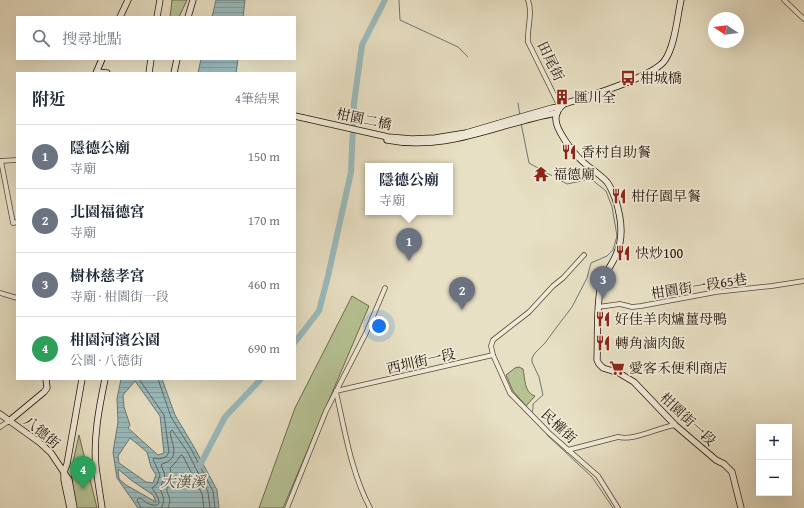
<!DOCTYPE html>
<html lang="zh-TW">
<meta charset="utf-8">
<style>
body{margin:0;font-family:"Gentium Book Plus","Noto Serif TC",serif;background:#f2f2f3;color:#1f2937}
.controls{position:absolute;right:12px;bottom:12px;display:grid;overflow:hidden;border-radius:0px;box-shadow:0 4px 16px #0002}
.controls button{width:36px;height:36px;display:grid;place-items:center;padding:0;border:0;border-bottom:1px solid #e0e1e3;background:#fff;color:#1f2937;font:20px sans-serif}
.compass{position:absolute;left:708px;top:12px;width:36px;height:36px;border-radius:50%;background:#fff;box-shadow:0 4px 16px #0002;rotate:283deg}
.you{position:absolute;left:379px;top:326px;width:14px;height:14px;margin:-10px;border:3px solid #fff;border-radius:50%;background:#1a73e8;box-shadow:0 0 0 6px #1a73e833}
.badge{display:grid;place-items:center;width:26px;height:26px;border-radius:50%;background:#db2777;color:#fff;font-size:13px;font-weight:700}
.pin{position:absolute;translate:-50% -33px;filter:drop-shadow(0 1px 2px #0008)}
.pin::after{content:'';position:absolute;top:21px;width:14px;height:12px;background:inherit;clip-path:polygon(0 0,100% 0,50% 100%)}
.popup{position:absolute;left:365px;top:163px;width:88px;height:52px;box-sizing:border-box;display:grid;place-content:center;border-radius:0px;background:#fff;filter:drop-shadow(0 1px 3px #0005);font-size:13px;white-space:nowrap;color:#747a83}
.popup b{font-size:15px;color:#1f2937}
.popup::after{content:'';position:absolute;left:50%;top:100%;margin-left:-8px;border:8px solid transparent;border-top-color:#fff}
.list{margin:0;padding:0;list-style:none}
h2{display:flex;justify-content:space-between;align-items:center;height:52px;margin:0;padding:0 16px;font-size:17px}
h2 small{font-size:13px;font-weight:400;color:#747a83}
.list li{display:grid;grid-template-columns:26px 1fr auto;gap:12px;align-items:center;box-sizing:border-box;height:64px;padding:0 16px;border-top:1px solid #e0e1e3}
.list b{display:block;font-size:15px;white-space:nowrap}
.list p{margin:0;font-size:13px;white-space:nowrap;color:#747a83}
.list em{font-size:13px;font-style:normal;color:#747a83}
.icon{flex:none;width:22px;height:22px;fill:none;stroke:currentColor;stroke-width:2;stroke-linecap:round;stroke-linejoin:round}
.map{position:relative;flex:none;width:804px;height:508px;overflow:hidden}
.search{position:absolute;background:#fff;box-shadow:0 4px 16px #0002;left:16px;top:16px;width:280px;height:44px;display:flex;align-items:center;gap:10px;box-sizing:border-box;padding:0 14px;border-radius:0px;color:#747a83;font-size:15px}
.panel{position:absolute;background:#fff;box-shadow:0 4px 16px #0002;left:16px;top:72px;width:280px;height:308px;border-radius:0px}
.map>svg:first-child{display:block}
.park{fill:#b6c294;stroke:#6d6b4e}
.water{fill:url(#water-rules);stroke:#6b7875;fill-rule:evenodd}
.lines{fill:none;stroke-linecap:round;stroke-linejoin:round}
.shore{stroke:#606862;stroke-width:1}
.stream{stroke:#6b7875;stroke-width:1}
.river{stroke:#9bbbbd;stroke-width:6}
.street-casing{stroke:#554737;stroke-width:5.5}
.secondary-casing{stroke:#241408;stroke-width:7}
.street{stroke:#f0ebd9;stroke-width:4}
.secondary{stroke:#f0ebd9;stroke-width:5.5}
.labels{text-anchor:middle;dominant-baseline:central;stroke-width:3.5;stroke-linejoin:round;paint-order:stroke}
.street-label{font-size:14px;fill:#241408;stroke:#f0ebd9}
.poi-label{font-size:14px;fill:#241408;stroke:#f0ebd9;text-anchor:start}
.water-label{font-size:15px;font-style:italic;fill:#4e4e47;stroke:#f0ebd9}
</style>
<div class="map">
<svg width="804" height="508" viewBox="0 0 804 508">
<defs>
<pattern id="water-rules" width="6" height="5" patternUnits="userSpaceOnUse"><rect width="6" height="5" fill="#9bbbbd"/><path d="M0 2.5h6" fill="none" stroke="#85a0a1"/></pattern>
</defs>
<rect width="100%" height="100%" fill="#e8e0c4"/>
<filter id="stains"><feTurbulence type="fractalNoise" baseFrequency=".005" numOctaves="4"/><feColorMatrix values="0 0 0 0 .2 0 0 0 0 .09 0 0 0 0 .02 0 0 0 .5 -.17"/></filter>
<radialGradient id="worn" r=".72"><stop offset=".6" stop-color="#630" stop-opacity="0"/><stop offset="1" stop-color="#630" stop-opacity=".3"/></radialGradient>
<g class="park">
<polygon points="172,0 187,0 179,17 170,17"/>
<polygon points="352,296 369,306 283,508 259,508 295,408"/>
<path d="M519,367L523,369C525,378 524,393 535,396L526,406L513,391L506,375L515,368Z"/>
<polygon points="79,435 97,508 75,508 71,471"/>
</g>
<g class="water">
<polygon points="216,0 245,0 243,17 212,17"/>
<polygon points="201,59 238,59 236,73 198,73"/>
<path d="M121,379H162L175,415L194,447L217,490L219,508H138L117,478L113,452L118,422L117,399ZM135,381L160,416L164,453L158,455L128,428L130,425L124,407L123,395ZM130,438L147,452L151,467L156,475L153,483L146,482L119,463L118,456ZM118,469L131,480L153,495L156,502L126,485L119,479Z"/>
</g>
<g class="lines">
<g class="shore">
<path d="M139,379L164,415L169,452L166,457L159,459L154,458L153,459L160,475L157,484L152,488C154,491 166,507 153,505C148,505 143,499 139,498L137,500L141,508"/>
<polyline points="158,379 171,417 191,449 213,491 215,508"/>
<path d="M161,508C166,501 163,496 160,489L165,475L161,465C163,463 167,463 170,460C178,454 171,440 170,432L172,430L187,451L208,492L210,508"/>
<path d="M168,508C173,497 166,495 167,488C168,479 173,480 170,468L175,463L181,455L183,456L202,494L204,508"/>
</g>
<g class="stream">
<polyline points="399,0 400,20 458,47 468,57"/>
<polyline points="518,103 520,116"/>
<polyline points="521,123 529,163 567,184 591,179 606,191 612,207 617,236 613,250 607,256 591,263 587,278 572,307 556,328 545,343 535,353 532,358 532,362 539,377 543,395 533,404 533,409 532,412"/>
<polyline points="547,435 592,477 613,508"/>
</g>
<g class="river">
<polyline points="295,342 319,311 328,276 351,172 354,103 362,45 385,0"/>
<polyline points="199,467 225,417 261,379"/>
</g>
<g class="street-casing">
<g id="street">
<path d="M528,0C533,13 527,28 528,42L560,107"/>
<polyline points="784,0 804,19"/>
<polyline points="0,161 17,160"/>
<polyline points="1,161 13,223 17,222"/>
<polyline points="584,255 563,278 553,286 529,312 493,340 491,346 493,355 510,393 549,433 598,476 618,508"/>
<polyline points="0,293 17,298"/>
<polyline points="598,307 620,304 632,307 641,306 716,292 772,286 804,281"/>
<polyline points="336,391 493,355"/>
<path d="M336,392C345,431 351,472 370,508"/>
<polyline points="0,427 9,421"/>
<path d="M568,450L618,437C634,441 657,428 675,425"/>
<polyline points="287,508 326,411 366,333 385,288"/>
</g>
</g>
<g class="secondary-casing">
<g id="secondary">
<path d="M681,0C677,18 675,45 665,60C654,77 586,97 564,104C559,108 555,113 556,120C556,130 572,151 579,158C587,167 599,173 607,182C610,186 613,193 615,198C621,216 624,238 616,255C612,265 604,274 601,284C596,309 598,335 597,360L599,364L603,368L619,373L634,382L675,425L716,460L724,464L732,472L741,508"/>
<polyline points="120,17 128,0"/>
<polyline points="157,17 160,0"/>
<polyline points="188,17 193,0"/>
<polyline points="97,72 107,73"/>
<polyline points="96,73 102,59"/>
<polyline points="149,73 151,59"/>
<polyline points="174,73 177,59"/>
<polyline points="295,116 388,137 412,139 435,138 466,133 510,120 552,108 560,107"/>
<path d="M387,140C449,152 498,123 557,113"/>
<polyline points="0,414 39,442 51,453 69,480 74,508"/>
<polyline points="9,421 44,392 47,388 46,379"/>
<polyline points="70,508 64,480 64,472 67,464 82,379"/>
<path d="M102,508C100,495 98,481 96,468C93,439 99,408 105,379"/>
</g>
</g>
<use href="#street" class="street"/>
<use href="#secondary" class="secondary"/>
</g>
<defs>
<g id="bus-bare" transform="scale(1.2)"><path d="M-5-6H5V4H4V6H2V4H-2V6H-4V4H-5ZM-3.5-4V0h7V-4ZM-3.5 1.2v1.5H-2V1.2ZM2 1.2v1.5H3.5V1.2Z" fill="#8f2418" stroke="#f0ebd9" stroke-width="2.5" paint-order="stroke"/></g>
<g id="building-bare" transform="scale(1.2)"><path d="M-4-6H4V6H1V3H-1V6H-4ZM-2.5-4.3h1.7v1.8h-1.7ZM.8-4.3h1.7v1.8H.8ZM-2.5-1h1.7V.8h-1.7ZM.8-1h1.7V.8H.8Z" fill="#8f2418" stroke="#f0ebd9" stroke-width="2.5" paint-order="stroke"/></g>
<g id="restaurant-bare" transform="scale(1.2)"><path d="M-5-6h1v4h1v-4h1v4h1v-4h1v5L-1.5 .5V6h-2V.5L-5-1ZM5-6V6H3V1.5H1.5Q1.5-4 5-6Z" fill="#8f2418" stroke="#f0ebd9" stroke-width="2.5" paint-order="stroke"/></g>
<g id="temple-bare" transform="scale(1.2)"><path d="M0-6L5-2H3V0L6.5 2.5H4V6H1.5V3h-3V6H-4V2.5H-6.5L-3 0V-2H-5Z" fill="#8f2418" stroke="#f0ebd9" stroke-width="2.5" paint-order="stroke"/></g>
<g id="supermarket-bare" transform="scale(1.2)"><path d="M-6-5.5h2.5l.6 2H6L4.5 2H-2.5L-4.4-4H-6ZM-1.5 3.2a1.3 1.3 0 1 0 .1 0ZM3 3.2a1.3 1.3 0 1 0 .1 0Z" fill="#8f2418" stroke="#f0ebd9" stroke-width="2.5" paint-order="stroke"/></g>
</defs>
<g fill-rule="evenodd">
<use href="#bus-bare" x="628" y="78"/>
<use href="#building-bare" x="562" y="97"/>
<use href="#restaurant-bare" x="569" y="152"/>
<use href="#temple-bare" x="541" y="174"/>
<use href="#restaurant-bare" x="619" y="196"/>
<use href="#restaurant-bare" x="623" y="253"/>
<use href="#restaurant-bare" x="603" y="319"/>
<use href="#restaurant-bare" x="603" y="343"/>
<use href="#supermarket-bare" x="617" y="368"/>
</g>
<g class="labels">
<g class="street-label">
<text transform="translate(551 61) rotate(64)">田尾街</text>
<text transform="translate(364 119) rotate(12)">柑園二橋</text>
<text transform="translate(699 286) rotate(-9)">柑園街一段65巷</text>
<text transform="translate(421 361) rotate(-13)">西圳街一段</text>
<text transform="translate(688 419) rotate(43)">柑園街一段</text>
<text transform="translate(559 426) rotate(43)">民權街</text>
<text transform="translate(42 432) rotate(40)">八德街</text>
</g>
<g class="poi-label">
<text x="640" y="78">柑城橋</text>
<text x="574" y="97">匯川全</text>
<text x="581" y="152">香村自助餐</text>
<text x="553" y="174">福德廟</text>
<text x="631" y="196">柑仔園早餐</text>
<text x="635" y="253">快炒100</text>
<text x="615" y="319">好佳羊肉爐薑母鴨</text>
<text x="615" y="343">轉角滷肉飯</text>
<text x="629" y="368">愛客禾便利商店</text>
</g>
<g class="water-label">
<text x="183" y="481">大漢溪</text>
</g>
</g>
<rect width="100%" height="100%" filter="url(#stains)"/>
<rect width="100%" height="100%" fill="url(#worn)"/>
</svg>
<div class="controls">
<button>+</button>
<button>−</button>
</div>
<svg class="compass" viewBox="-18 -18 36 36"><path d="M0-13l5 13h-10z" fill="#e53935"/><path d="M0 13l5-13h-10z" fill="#747a83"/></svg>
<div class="you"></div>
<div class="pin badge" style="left:409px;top:261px;background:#6b7280">1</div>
<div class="popup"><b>隱德公廟</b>寺廟</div>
<div class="pin badge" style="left:462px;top:310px;background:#6b7280">2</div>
<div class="pin badge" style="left:603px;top:299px;background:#6b7280">3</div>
<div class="pin badge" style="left:83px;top:489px;background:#2e9e5b">4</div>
<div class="search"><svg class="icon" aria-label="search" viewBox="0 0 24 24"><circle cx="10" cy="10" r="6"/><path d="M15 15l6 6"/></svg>搜尋地點</div>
<section class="panel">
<h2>附近<small>4筆結果</small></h2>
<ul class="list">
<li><span class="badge" style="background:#6b7280">1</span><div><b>隱德公廟</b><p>寺廟</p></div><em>150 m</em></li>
<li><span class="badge" style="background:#6b7280">2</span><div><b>北園福德宮</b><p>寺廟</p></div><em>170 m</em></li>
<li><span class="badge" style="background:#6b7280">3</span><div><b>樹林慈孝宮</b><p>寺廟 · 柑園街一段</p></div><em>460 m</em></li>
<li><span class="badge" style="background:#2e9e5b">4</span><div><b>柑園河濱公園</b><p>公園 · 八德街</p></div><em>690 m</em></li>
</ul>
</section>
</div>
